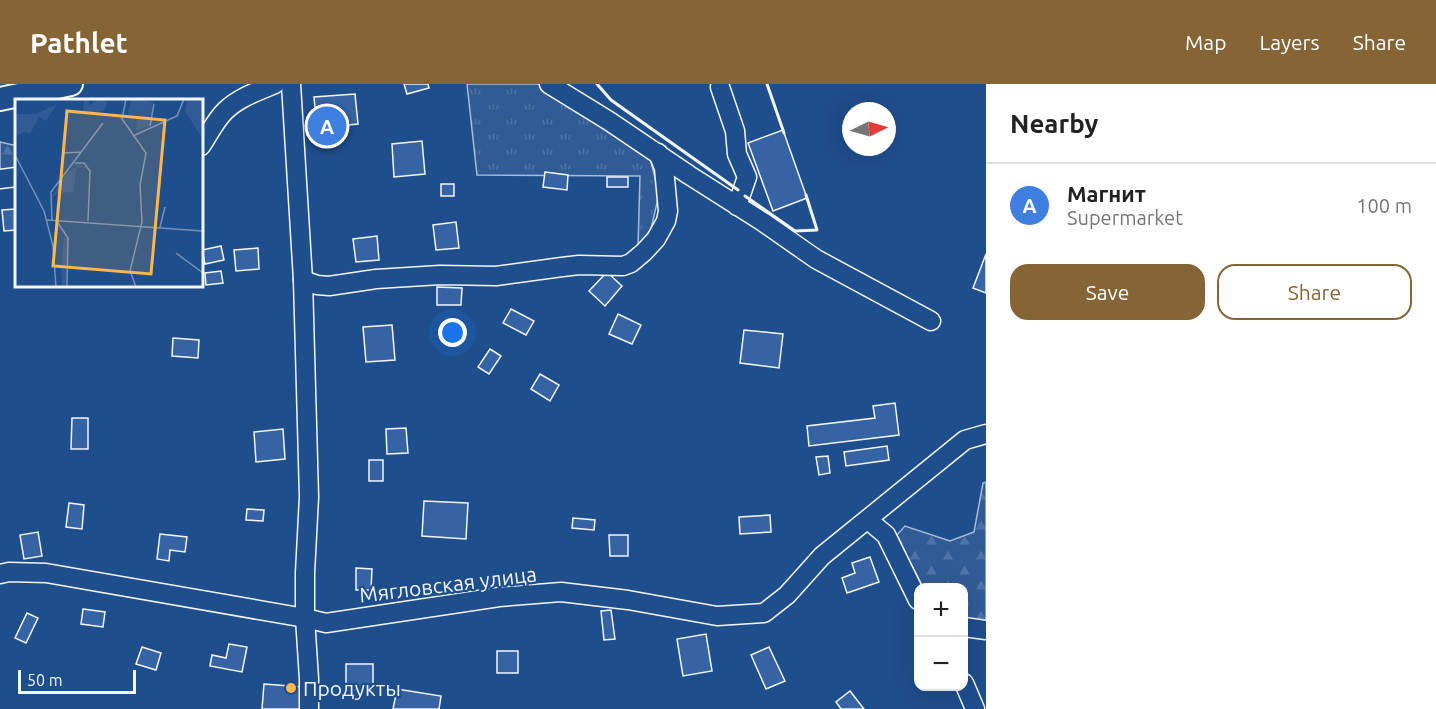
<!DOCTYPE html>
<meta charset="utf-8">
<style>
body{margin:0;font-family:Ubuntu,sans-serif;background:#f2f2f2;color:#222}
.controls{position:absolute;right:18px;bottom:18px;display:grid;overflow:hidden;border-radius:12px;box-shadow:0 6px 24px #0002}
.controls button{width:54px;height:54px;display:grid;place-items:center;padding:0;border:0;border-bottom:2px solid #e0e0e0;background:#fff;color:#222;font:30px sans-serif}
.compass{position:absolute;left:842px;top:18px;width:54px;height:54px;border-radius:50%;background:#fff;box-shadow:0 6px 24px #0002;rotate:85deg}
.scale{position:absolute;left:18px;bottom:15px;width:118px;box-sizing:border-box;padding-left:6px;border:3px solid #f2f6ff;border-top:0;font-size:16px;line-height:21px;white-space:nowrap;color:#f2f6ff;-webkit-text-stroke:4px #1f4e8c;paint-order:stroke}
.you{position:absolute;left:453px;top:249px;width:21px;height:21px;margin:-15px;border:4px solid #fff;border-radius:50%;background:#1a73e8;box-shadow:0 0 0 9px #1a73e833}
.badge{display:grid;place-items:center;width:39px;height:39px;border-radius:50%;background:#856535;color:#fff;font-size:20px;font-weight:700}
.pin{position:absolute;translate:-50% -50%;border:3px solid #fff;box-shadow:0 2px 6px #0006}
.list{margin:0;padding:0;list-style:none}
h2{display:flex;justify-content:space-between;align-items:center;height:78px;margin:0;padding:0 24px;font-size:26px}
h2 small{font-size:20px;font-weight:400;color:#767676}
.list li{display:grid;grid-template-columns:39px 1fr auto;gap:18px;align-items:center;box-sizing:border-box;height:84px;padding:0 24px;border-top:2px solid #e0e0e0}
.list b{display:block;font-size:22px;white-space:nowrap}
.list p{margin:0;font-size:20px;white-space:nowrap;color:#767676}
.list em{font-size:20px;font-style:normal;color:#767676}
.actions{display:flex;gap:12px;padding:18px 24px}
.actions a{flex:1;padding:14px 0;border:2px solid #856535;border-radius:18px;text-align:center;font-size:21px;color:#856535}
.actions .main{background:#856535;color:#fff}
.map{position:relative;flex:none;width:986px;height:625px;overflow:hidden}
header{display:flex;align-items:center;gap:36px;box-sizing:border-box;height:84px;padding:0 30px;background:#856535;color:#fff}
header strong{font-size:28px}
nav{display:flex;gap:33px;margin-inline-start:auto;font-size:21px}
main{display:flex}
aside{flex:1;background:#fff}
.map>svg:first-child{display:block}
.grass{fill:url(#grass-tufts);stroke:#a8bbd7;stroke-width:1.5}
.forest{fill:url(#forest-firs);stroke:#a8bbd7;stroke-width:1.5}
.building{fill:#3563a3;stroke:#f2f6ff;stroke-width:1.5}
.lines{fill:none;stroke-linecap:round;stroke-linejoin:round}
.minor-casing{stroke:#f2f6ff;stroke-width:21}
.major-casing{stroke:#f2f6ff;stroke-width:26}
.minor{stroke:#1f4e8c;stroke-width:18}
.major{stroke:#1f4e8c;stroke-width:22}
.wall{stroke:#f2f6ff;stroke-width:3}
.poi-dot{fill:#ffb74d;stroke:#1f4e8c;stroke-width:2}
.labels{text-anchor:middle;dominant-baseline:central;stroke-width:4.5;stroke-linejoin:round;paint-order:stroke}
.street-label{font-size:21px;fill:#f2f6ff;stroke:#1f4e8c}
.poi-label{font-size:21px;fill:#f2f6ff;stroke:#1f4e8c;text-anchor:start}
.inset-road{fill:none;stroke:#7391ba;stroke-width:1.5}
.view{fill:#ffb74d;fill-opacity:0.15;stroke:#ffb74d;stroke-width:3}
.inset-edge{fill:none;stroke:#f2f6ff;stroke-width:3}
</style>
<header>
<strong>Pathlet</strong>
<nav><a>Map</a><a>Layers</a><a>Share</a></nav>
</header>
<main>
<div class="map">
<svg width="986" height="625" viewBox="0 0 986 625">
<defs>
<pattern id="grass-tufts" width="24" height="20" patternUnits="userSpaceOnUse" patternTransform="scale(1.5)"><rect width="24" height="20" fill="#305b95"/><path d="M3 7l-1-3M5 7V3M7 7l1-3M15 17l-1-3M17 17v-4M19 17l1-3" fill="none" stroke="#4e73a5"/></pattern>
<pattern id="forest-firs" width="22" height="20" patternUnits="userSpaceOnUse" patternTransform="scale(1.5)"><rect width="22" height="20" fill="#305b95"/><path d="M5 1l3.5 6h-7zM16 11l3.5 6h-7z" fill="#4e73a5"/></pattern>
</defs>
<rect width="100%" height="100%" fill="#1f4e8c"/>
<polygon class="grass" points="467,0 541,0 650,74 659,110 651,145 638,163 640,92 477,91"/>
<g class="forest">
<polygon points="0,58 13,61 16,60 16,89 0,91"/>
<polygon points="986,398 986,537 964,535 964,504 923,503 896,452 905,442 950,457 974,448 983,399"/>
</g>
<g class="building">
<polygon points="404,0 428,0 429,4 407,10"/>
<polygon points="355,10 358,40 317,44 314,13"/>
<polygon points="783,46 807,114 773,127 748,59"/>
<polygon points="422,57 425,90 394,93 392,60"/>
<polygon points="545,88 568,91 567,106 543,103"/>
<rect x="607" y="93" width="21" height="10"/>
<rect x="441" y="100" width="13" height="12"/>
<polygon points="16,125 16,146 4,147 2,126"/>
<polygon points="456,138 459,164 436,166 433,141"/>
<polygon points="377,152 379,176 356,178 353,155"/>
<polygon points="221,162 224,176 205,180 202,166"/>
<polygon points="258,164 259,185 236,187 234,166"/>
<polygon points="986,170 986,209 973,204"/>
<polygon points="221,187 223,199 206,201 205,189"/>
<polygon points="607,188 622,202 605,222 589,207"/>
<polygon points="437,203 462,204 461,221 437,221"/>
<polygon points="511,225 534,237 526,251 503,239"/>
<polygon points="618,230 641,241 632,260 609,250"/>
<polygon points="392,241 395,276 366,278 363,243"/>
<polygon points="744,246 783,250 779,284 740,279"/>
<polygon points="173,254 199,256 198,274 172,272"/>
<polygon points="490,265 501,272 489,290 478,283"/>
<polygon points="540,290 559,301 550,317 531,305"/>
<polygon points="895,319 899,351 809,362 807,342 875,334 873,322"/>
<polygon points="72,334 88,334 88,365 71,365"/>
<polygon points="406,344 408,369 387,370 386,345"/>
<polygon points="283,345 285,375 256,378 254,348"/>
<polygon points="887,362 889,376 846,382 844,368"/>
<polygon points="828,372 830,389 819,391 816,373"/>
<rect x="369" y="376" width="14" height="21"/>
<polygon points="424,417 468,419 466,455 422,452"/>
<polygon points="69,419 84,421 82,445 66,443"/>
<polygon points="247,425 264,426 263,437 246,436"/>
<polygon points="770,431 771,448 740,450 739,433"/>
<polygon points="573,434 595,436 594,446 572,444"/>
<polygon points="38,448 42,472 24,475 20,451"/>
<polygon points="160,450 187,453 185,468 170,466 169,477 157,475"/>
<polygon points="609,451 628,451 628,472 610,472"/>
<polygon points="870,473 879,498 847,509 842,494 855,489 852,479"/>
<polygon points="356,484 372,485 371,506 356,506"/>
<polygon points="83,525 105,528 103,543 81,540"/>
<polygon points="611,526 615,555 604,556 601,527"/>
<polygon points="27,529 38,534 26,559 15,554"/>
<polygon points="706,550 712,587 683,592 677,555"/>
<polygon points="229,560 247,563 242,588 210,582 212,571 226,574"/>
<polygon points="142,563 161,569 156,586 136,580"/>
<polygon points="769,563 785,597 766,605 751,571"/>
<rect x="497" y="567" width="21" height="22"/>
<rect x="346" y="580" width="27" height="26"/>
<polygon points="264,600 303,603 301,625 262,625"/>
<polygon points="397,605 441,612 439,625 393,625"/>
<polygon points="850,607 864,625 841,625 836,618"/>
</g>
<g class="lines">
<g class="minor-casing">
<g id="minor">
<polyline points="291,0 303,196 309,413 305,489 305,534 309,595 309,625"/>
<polyline points="549,0 609,37 689,91 763,138 816,175 931,237"/>
<polyline points="720,3 735,47 737,70 747,93 737,122"/>
<path d="M201,62C209,50 215,37 225,27C238,14 258,7 275,0"/>
<polyline points="0,95 16,93"/>
<polyline points="303,196 317,201 329,202 376,195 440,191 496,192 562,183 579,181 623,182 631,179 644,168 656,155 666,137 668,127 664,84 658,69"/>
<polyline points="868,436 886,451 918,516"/>
<polyline points="0,490 9,488 46,489 305,534 326,539 499,513 561,508 628,516 717,532 764,529 787,511 822,472 965,356 986,350"/>
<polyline points="964,543 986,546"/>
<polyline points="964,599 975,625"/>
</g>
</g>
<g class="major-casing">
<polyline id="major" points="0,15 71,0"/>
</g>
<use href="#minor" class="minor"/>
<use href="#major" class="major"/>
<g class="wall">
<polyline points="597,0 611,16 738,106"/>
<polyline points="767,0 784,49"/>
<polyline points="745,112 795,147 817,146 806,111"/>
</g>
</g>
<circle class="poi-dot" cx="291" cy="604" r="6"/>
<g class="labels">
<g class="street-label">
<text transform="translate(448 500) rotate(-7)">Мягловская улица</text>
</g>
<g class="poi-label">
<text x="303" y="604">Продукты</text>
</g>
</g>
<g transform="translate(15 15)">
<rect width="188" height="188" fill="#1f4e8c"/>
<path d="M64,65L72,69L61,68L59,93L43,94L36,99L51,75Z" fill="#305b95"/>
<path d="M69,0H74V7L83,0L93,3L89,12L74,14L68,13ZM117,0L138,3L134,27L121,32L122,20L114,18L113,12ZM173,0H187V39L170,12ZM42,5L31,22L24,18L15,35L9,33L0,38V15H21ZM49,138L53,140L52,187H47L46,171Z" fill="#305b95"/>
<path class="inset-road" d="M111,0L107,20L131,54L125,86L127,123L115,172L121,188M135,27L139,5M118,37L162,17L169,0M48,54L67,53M0,56L29,112L38,147L41,188M60,64H69L75,72L73,122M32,121L188,132M37,121L36,93L88,24M41,121L53,139L52,188M145,128L150,108M161,154L188,174"/>
<path class="view" d="M52,12L150,21L136,175L38,167Z"/>
<rect width="188" height="188" class="inset-edge"/>
</g>
</svg>
<div class="controls">
<button>+</button>
<button>−</button>
</div>
<svg class="compass" viewBox="-18 -18 36 36"><path d="M0-13l5 13h-10z" fill="#e53935"/><path d="M0 13l5-13h-10z" fill="#767676"/></svg>
<div class="scale">50 m</div>
<div class="you"></div>
<div class="pin badge" style="left:327px;top:42px;background:#3f7fe0">A</div>
</div>
<aside>
<h2>Nearby<small></small></h2>
<ul class="list">
<li><span class="badge" style="background:#3f7fe0">A</span><div><b>Магнит</b><p>Supermarket</p></div><em>100 m</em></li>
</ul>
<div class="actions"><a class="main">Save</a><a>Share</a></div>
</aside>
</main>
